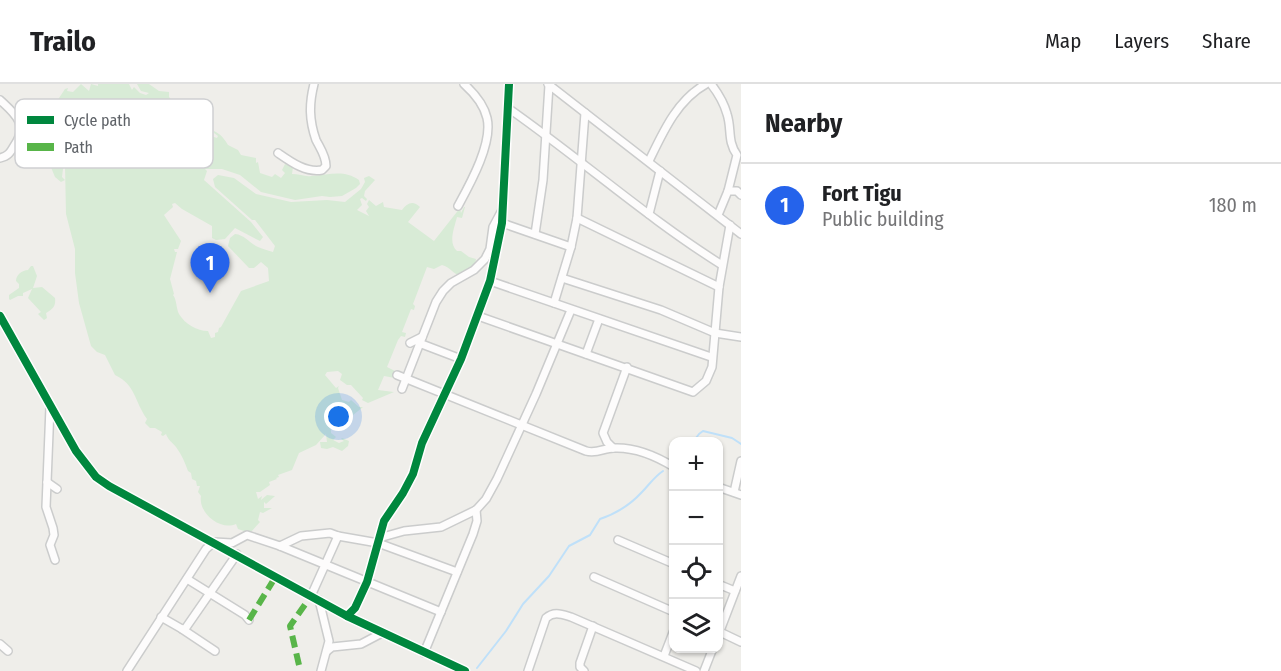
<!DOCTYPE html>
<meta charset="utf-8">
<style>
body{margin:0;font-family:"Fira Sans Condensed",sans-serif;background:#f6f6f6;color:#202124}
.controls{position:absolute;right:18px;bottom:18px;display:grid;overflow:hidden;border-radius:12px;box-shadow:0 2px 4px #0004}
.controls button{width:54px;height:54px;display:grid;place-items:center;padding:0;border:0;border-bottom:2px solid #e0e0e0;background:#fff;color:#202124;font:30px sans-serif}
.you{position:absolute;left:339px;top:333px;width:21px;height:21px;margin:-15px;border:4px solid #fff;border-radius:50%;background:#1a73e8;box-shadow:0 0 0 9px #1a73e833}
.badge{display:grid;place-items:center;width:39px;height:39px;border-radius:50%;background:#2563eb;color:#fff;font-size:20px;font-weight:700}
.pin{position:absolute;translate:-50% -50px;filter:drop-shadow(0 2px 3px #0008)}
.pin::after{content:'';position:absolute;top:32px;width:21px;height:18px;background:inherit;clip-path:polygon(0 0,100% 0,50% 100%)}
.list{margin:0;padding:0;list-style:none}
h2{display:flex;justify-content:space-between;align-items:center;height:78px;margin:0;padding:0 24px;font-size:26px}
h2 small{font-size:20px;font-weight:400;color:#757577}
.list li{display:grid;grid-template-columns:39px 1fr auto;gap:18px;align-items:center;box-sizing:border-box;height:84px;padding:0 24px;border-top:2px solid #e0e0e0}
.list b{display:block;font-size:22px;white-space:nowrap}
.list p{margin:0;font-size:20px;white-space:nowrap;color:#757577}
.list em{font-size:20px;font-style:normal;color:#757577}
.icon{flex:none;width:33px;height:33px;fill:none;stroke:currentColor;stroke-width:2;stroke-linecap:round;stroke-linejoin:round}
.map{position:relative;flex:none;width:741px;height:587px;overflow:hidden}
header{display:flex;align-items:center;gap:36px;box-sizing:border-box;height:84px;padding:0 30px;background:#fff;border-bottom:2px solid #e0e0e0}
header strong{font-size:28px}
nav{display:flex;gap:33px;margin-inline-start:auto;font-size:21px}
main{display:flex}
aside{flex:1;background:#fff}
.map>svg:first-child{display:block}
.green{fill:#d8ebd6}
.lines{fill:none;stroke-linecap:round;stroke-linejoin:round}
.stream{stroke:#bfe0f9;stroke-width:2}
.minor-casing{stroke:#cbcccc;stroke-width:10}
.minor{stroke:#fdfcfc;stroke-width:7}
.quiet{stroke:#58b549;stroke-width:6;stroke-dasharray:12 6;stroke-linecap:butt}
.cycleway-casing{stroke:#fff;stroke-width:11}
.cycleway{stroke:#00873e;stroke-width:8}
.key{fill:#fff;stroke:#cfd0d2;stroke-width:1.5}
.key-label{font-size:16px;fill:#5f6368}
</style>
<header>
<strong>Trailo</strong>
<nav><a>Map</a><a>Layers</a><a>Share</a></nav>
</header>
<main>
<div class="map">
<svg width="741" height="587" viewBox="0 0 741 587">
<rect width="100%" height="100%" fill="#efeeea"/>
<g class="green">
<path d="M81,0L89,7L91,0L98,2V0H129L132,6L134,3L140,9L146,11L149,9L141,7L137,0H149L159,7L169,8V13L184,30L203,42L205,40L212,42L209,47L210,49H213L211,52L217,54L218,52L214,49V47C222,51 224,55 228,61L238,66L241,71L256,74V79L258,78L260,89L272,93L275,90L281,94L285,89L282,86L285,80L293,83L292,90C299,90 306,93 311,92C332,90 345,86 359,96L360,100L356,104L342,112L330,113L322,112L295,116L261,108L240,91L222,85H205L207,87L204,96L251,138L263,153L260,157L235,144L225,155L216,156L212,154V142L182,125L175,119L172,120L173,123L164,131L181,157L178,165H174L175,168H177L170,195L174,210L173,211C177,216 176,224 179,230C185,240 197,247 208,247L211,254L215,253V249L218,248L219,244L221,243L241,207L269,197L268,184L261,178L254,184H249L228,162L230,154L235,150C245,151 249,159 258,163C262,165 267,166 273,168L275,162L255,136H252L215,103L213,95L218,91L234,94L256,110L291,118L327,116L345,118L361,105L365,98L364,94L369,92L375,96L365,107L364,112L367,115L366,117L362,114L360,115L362,121L357,126L369,132L366,127L369,123L367,120L369,116L376,122L383,118L384,123L402,126C407,119 413,116 420,123L408,138L434,157L460,124L461,129L464,123H465L462,134L457,133C454,145 448,159 457,167H461L469,173L476,175L475,181L461,192C453,190 450,183 442,181L434,185L427,183L413,220L415,222L414,226L411,225L402,248L406,249L405,253L401,252L398,256L387,283L397,288V291L400,295L384,292L378,306L394,308L368,319L362,316L363,314L351,301H347L340,296L342,290L338,287L327,288L325,291L336,304L339,302L338,304L342,316L349,318L351,316L359,323H363L348,335L338,334V339L331,344V349L336,353L333,356L339,359L344,357L341,355L342,354L349,357L348,362L342,367L333,363L327,365L321,364L320,358H327L326,350L316,361L299,369L292,386L278,391L279,393L276,394L277,395L269,398L270,401L260,408H256L258,415L262,412L261,416L267,411L275,412L266,420L264,418V424H272L263,429L260,428L258,436L260,438L250,449L238,445L236,440C219,447 198,428 201,412L198,408L200,402H197L196,397L192,395L191,389L188,387C185,379 182,371 176,363C172,358 168,356 166,350L163,352L161,351L162,348L155,344H150L145,339L147,335C134,317 136,301 115,291L105,271L97,268L91,262L79,219L75,189V165L66,130L65,82L63,85L62,93L65,96L61,98L55,93L50,81C51,75 58,68 61,61L55,58L60,57L64,61L70,57L60,55L53,47L63,29L62,28L57,36H55L56,31L51,26L65,5L68,4L67,7L73,8Z"/>
<path d="M31,182H33L37,192L33,204L42,203L55,214C56,222 53,225 46,229L47,234L44,236L38,230L41,228L28,214L32,205L23,209V212H18L10,216L9,215V211L19,204V200L16,197C16,191 22,186 28,186Z"/>
</g>
<g class="lines">
<g class="stream">
<polyline points="693,358 699,350 703,347 732,354 741,360"/>
<path d="M477,584L506,547L523,520L549,492L569,462L590,451L600,435C615,430 631,420 642,408C649,401 654,393 663,387"/>
</g>
<g class="minor-casing">
<g id="minor">
<polyline points="548,0 741,150"/>
<path d="M711,0C718,9 724,19 727,30C732,45 727,57 737,71L728,107"/>
<path d="M0,16C15,30 29,40 14,62C10,69 8,72 0,74"/>
<path d="M508,24C581,75 647,134 722,181"/>
<path d="M278,69C291,78 306,89 322,86L326,82C326,72 320,64 316,56C309,36 309,20 314,0"/>
<path d="M649,77C663,48 677,16 706,0"/>
<path d="M458,122C470,100 493,59 487,34C484,21 474,9 464,0"/>
<polyline points="649,130 660,87"/>
<polyline points="718,131 728,107 737,107 741,111"/>
<polyline points="577,134 719,203"/>
<polyline points="502,139 571,163"/>
<polyline points="535,150 543,96 549,1"/>
<polyline points="562,194 661,226 715,249 741,253"/>
<polyline points="490,197 711,273"/>
<polyline points="554,219 571,163 577,134 585,29"/>
<polyline points="0,232 76,367 96,393 109,402 347,532 465,587"/>
<polyline points="478,232 693,308 706,297 712,283 719,203 730,141"/>
<polyline points="410,259 422,253"/>
<polyline points="419,259 461,275"/>
<polyline points="586,270 599,235"/>
<path d="M397,291L586,367C597,370 604,364 614,364C636,363 656,372 674,383"/>
<polyline points="402,305 436,218 443,207 451,199 474,186 485,175 490,165 493,143 501,128"/>
<polyline points="50,323 46,423 53,444 54,451 50,461 55,476"/>
<polyline points="613,364 607,358 603,349 627,283"/>
<polyline points="47,398 57,405"/>
<polyline points="718,403 741,411"/>
<polyline points="734,408 741,377"/>
<polyline points="379,454 404,447 441,443 476,426 486,415 497,395 536,310 571,226"/>
<polyline points="618,456 674,480"/>
<polyline points="280,462 301,452 330,449 338,452 378,459 457,488"/>
<polyline points="594,493 674,528"/>
<polyline points="187,495 245,531 249,536"/>
<polyline points="718,500 735,507"/>
<polyline points="311,512 338,452"/>
<polyline points="319,516 329,557 321,587"/>
<polyline points="347,532 355,524 367,498 384,437 403,409 413,390 422,359 461,275 490,197 502,139 509,0"/>
<polyline points="161,533 182,545 185,545 237,470"/>
<polyline points="182,545 215,567"/>
<polyline points="720,548 741,558"/>
<polyline points="718,552 741,492"/>
<polyline points="0,560 8,567"/>
<polyline points="327,567 332,563 361,560 382,549"/>
<polyline points="424,569 473,450 477,437 476,426"/>
<polyline points="664,572 674,546"/>
<polyline points="127,587 206,465 214,458 232,459 247,451 280,462 441,528"/>
<path d="M528,587L546,534C554,527 561,530 571,533L696,587"/>
<polyline points="584,587 580,583 580,579 593,542"/>
<polyline points="704,587 713,564"/>
</g>
</g>
<use href="#minor" class="minor"/>
<g class="quiet">
<polyline points="249,536 276,492"/>
<polyline points="299,581 290,542 311,512"/>
</g>
<g class="cycleway-casing">
<g id="cycleway">
<polyline points="0,232 76,367 96,393 109,402 347,532 465,587"/>
<polyline points="347,532 355,524 367,498 384,437 403,409 413,390 422,359 461,275 490,197 502,139 509,0"/>
</g>
</g>
<use href="#cycleway" class="cycleway"/>
</g>
<rect x="15" y="15" width="198" height="69" rx="9" class="key"/>
<rect x="27" y="32" width="27" height="8" fill="#00873e"/>
<rect x="27" y="59" width="27" height="8" fill="#58b549"/>
<g class="key-label">
<text x="64" y="42">Cycle path</text>
<text x="64" y="69">Path</text>
</g>
</svg>
<div class="controls">
<button>+</button>
<button>−</button>
<button><svg class="icon" aria-label="locate" viewBox="0 0 24 24"><circle cx="12" cy="12" r="6"/><path d="M12 2v4M12 18v4M2 12h4M18 12h4"/></svg></button>
<button><svg class="icon" aria-label="layers" viewBox="0 0 24 24"><path d="M12 4l9 5-9 5-9-5zM3 14l9 5 9-5"/></svg></button>
</div>
<div class="you"></div>
<div class="pin badge" style="left:210px;top:209px">1</div>
</div>
<aside>
<h2>Nearby<small></small></h2>
<ul class="list">
<li><span class="badge">1</span><div><b>Fort Tigu</b><p>Public building</p></div><em>180 m</em></li>
</ul>
</aside>
</main>
